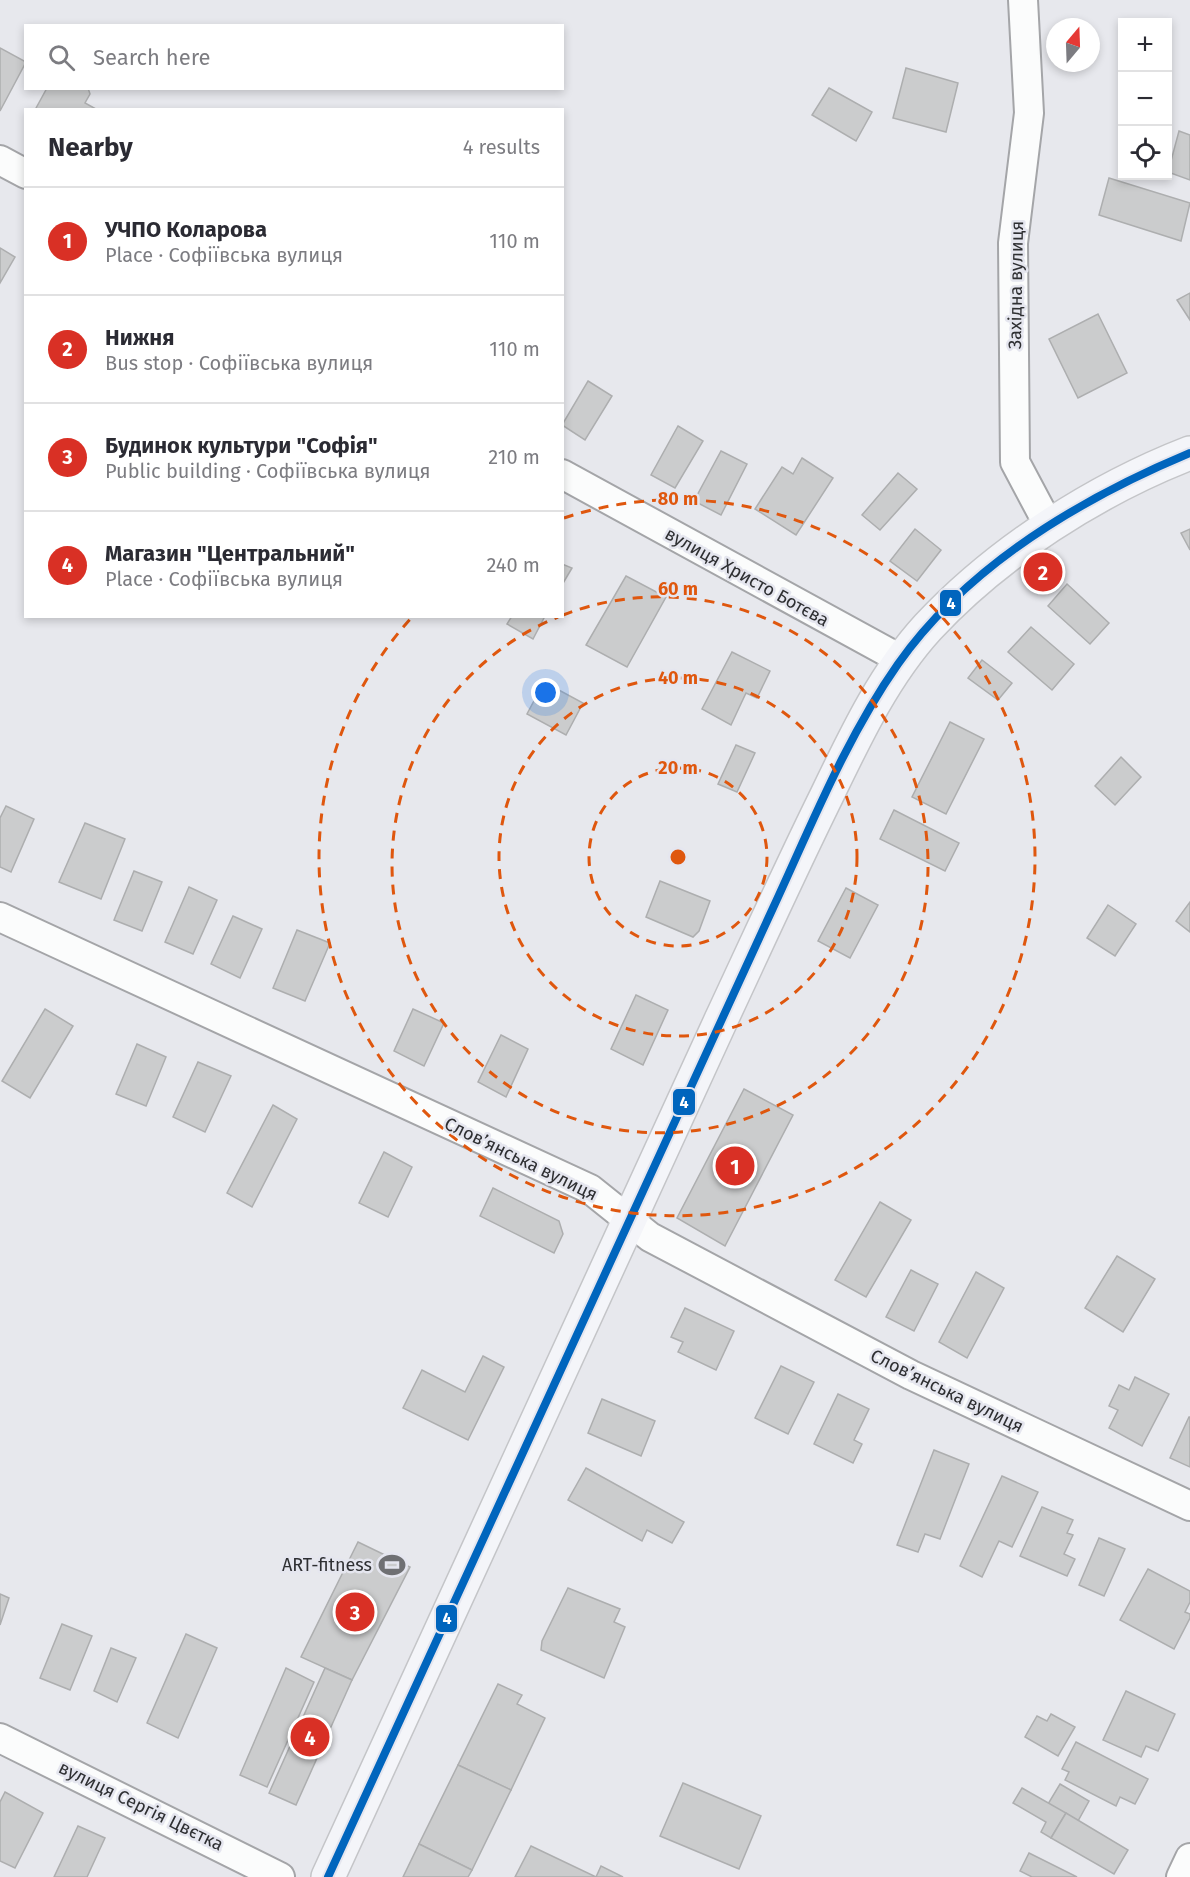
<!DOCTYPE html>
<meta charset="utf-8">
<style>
body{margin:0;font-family:"Fira Sans",sans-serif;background:#f7f7f7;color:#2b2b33}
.controls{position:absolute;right:18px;top:18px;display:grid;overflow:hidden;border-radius:0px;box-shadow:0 3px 9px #0003}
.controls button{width:54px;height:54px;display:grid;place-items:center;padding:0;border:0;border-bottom:2px solid #e1e1e2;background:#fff;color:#2b2b33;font:30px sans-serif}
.compass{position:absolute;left:1046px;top:18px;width:54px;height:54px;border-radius:50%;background:#fff;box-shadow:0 3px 9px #0003;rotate:19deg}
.you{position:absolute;left:546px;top:693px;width:21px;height:21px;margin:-15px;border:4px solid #fff;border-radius:50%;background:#1a73e8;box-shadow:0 0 0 9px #1a73e833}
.badge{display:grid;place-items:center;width:39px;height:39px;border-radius:50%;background:#d93025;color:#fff;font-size:20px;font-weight:700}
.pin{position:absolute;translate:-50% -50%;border:3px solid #fff;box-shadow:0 2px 6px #0006}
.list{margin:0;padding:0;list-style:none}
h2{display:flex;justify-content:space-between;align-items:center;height:78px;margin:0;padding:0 24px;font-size:26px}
h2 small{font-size:20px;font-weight:400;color:#7c7c81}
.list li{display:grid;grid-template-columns:39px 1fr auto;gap:18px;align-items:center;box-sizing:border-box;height:108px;padding:0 24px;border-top:2px solid #e1e1e2}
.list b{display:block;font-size:22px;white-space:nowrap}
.list p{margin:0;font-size:20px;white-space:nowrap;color:#7c7c81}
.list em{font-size:20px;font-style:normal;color:#7c7c81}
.icon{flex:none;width:33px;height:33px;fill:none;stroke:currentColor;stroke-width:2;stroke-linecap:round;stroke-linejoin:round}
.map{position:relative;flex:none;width:1190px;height:1877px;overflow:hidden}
.search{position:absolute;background:#fff;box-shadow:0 3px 9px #0003;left:24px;top:24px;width:540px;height:66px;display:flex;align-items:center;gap:15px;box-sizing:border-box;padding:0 21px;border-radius:0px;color:#7c7c81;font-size:22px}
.panel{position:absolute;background:#fff;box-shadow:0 3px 9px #0003;left:24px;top:108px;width:540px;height:510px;border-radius:0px}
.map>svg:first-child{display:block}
.building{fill:#cbcccd;stroke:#adaeaf;stroke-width:1.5}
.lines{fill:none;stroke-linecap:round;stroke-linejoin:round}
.street-casing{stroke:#a4a5a8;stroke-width:32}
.primary-casing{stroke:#c4c5c8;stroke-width:36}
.street{stroke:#fbfcfc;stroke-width:28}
.primary{stroke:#f4f5f9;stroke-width:33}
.bus-1-casing{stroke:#e5e6ef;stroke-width:12}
.bus-1{stroke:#0065bd;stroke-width:8}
.ring{fill:none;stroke:#df570e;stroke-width:3;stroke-dasharray:10 8}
.labels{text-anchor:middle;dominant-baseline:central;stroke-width:5;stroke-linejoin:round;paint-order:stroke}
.street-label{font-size:18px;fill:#2e2f32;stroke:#e5e6ef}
.poi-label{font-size:18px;fill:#2e2f32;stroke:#e5e6ef;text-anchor:end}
.centre{fill:#df570e;stroke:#e5e6ef;stroke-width:3}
.ring-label{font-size:18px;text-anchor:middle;font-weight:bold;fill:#df570e;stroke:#e5e6ef;stroke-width:5;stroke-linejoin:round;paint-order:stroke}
.line-badge{stroke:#e5e6ef;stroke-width:2}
.badge-label{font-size:16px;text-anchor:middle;font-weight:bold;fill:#fff}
</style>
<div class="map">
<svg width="1190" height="1877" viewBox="0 0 1190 1877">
<rect width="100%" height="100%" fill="#e7e8ed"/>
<g class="building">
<polygon points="0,48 26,62 0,111"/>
<polygon points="906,68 958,83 946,132 893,118"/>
<polygon points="47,88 88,88 90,94 85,103 96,109 35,110"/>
<polygon points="829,88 872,112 856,141 812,115"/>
<polygon points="1179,131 1190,135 1190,180 1168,172"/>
<polygon points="1109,178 1190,203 1181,241 1099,215"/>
<polygon points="0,248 15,257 0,283"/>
<polygon points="1190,293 1190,320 1177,300"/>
<polygon points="1098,314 1127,373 1078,398 1049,339"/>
<polygon points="588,381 612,396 585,440 562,425"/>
<polygon points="678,426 703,441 675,488 651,475"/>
<polygon points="721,451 747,464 721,515 694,501"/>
<polygon points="802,458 833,478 796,535 755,509 782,467 793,474"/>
<polygon points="898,473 917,489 880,530 862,515"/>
<polygon points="915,529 941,550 917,581 890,561"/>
<polygon points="1190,529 1190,550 1181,533"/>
<polygon points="562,564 572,568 562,585"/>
<polygon points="626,576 666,597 627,667 586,645"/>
<polygon points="1067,584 1109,623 1090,644 1048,606"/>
<polygon points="512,616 545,616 533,639 507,624"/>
<polygon points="1031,627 1074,664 1052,690 1008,652"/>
<polygon points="732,652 770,671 757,698 746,693 731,725 702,709"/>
<polygon points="982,660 1012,683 998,700 968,678"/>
<polygon points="544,682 583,703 566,735 527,714"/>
<polygon points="950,722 984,739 946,814 912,797"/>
<polygon points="736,745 755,753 737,792 718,784"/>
<polygon points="1121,757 1141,777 1115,805 1095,786"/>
<polygon points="6,806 34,819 11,872 0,867 0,818"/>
<polygon points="894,810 959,843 945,871 880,839"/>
<polygon points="85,823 125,839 101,899 59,882"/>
<polygon points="134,871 162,882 142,931 114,920"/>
<polygon points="660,881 710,901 699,931 693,937 646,917"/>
<polygon points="189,887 217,900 193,954 165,942"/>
<polygon points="846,888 878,905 850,958 818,941"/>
<polygon points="1190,902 1190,932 1176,921"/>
<polygon points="1108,905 1136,924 1115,956 1087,938"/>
<polygon points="233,916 262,929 240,978 211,964"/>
<polygon points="297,930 330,943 305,1001 273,988"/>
<polygon points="636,995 668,1010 643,1065 611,1049"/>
<polygon points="45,1009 73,1026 30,1098 2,1081"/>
<polygon points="413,1009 444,1023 424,1066 394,1051"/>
<polygon points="501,1035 528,1049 506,1097 478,1082"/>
<polygon points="137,1044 166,1057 146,1106 116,1094"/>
<polygon points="198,1062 231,1076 205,1132 173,1117"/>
<polygon points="744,1089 793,1115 725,1246 677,1218"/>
<polygon points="273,1105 297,1119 252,1207 227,1193"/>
<polygon points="384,1152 412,1167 388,1217 359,1203"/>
<polygon points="493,1188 559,1221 563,1234 554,1253 480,1216"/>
<polygon points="880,1202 911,1220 866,1297 835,1280"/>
<polygon points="1117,1256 1155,1279 1123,1332 1085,1308"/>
<polygon points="911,1270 938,1284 914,1331 886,1317"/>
<polygon points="976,1272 1004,1288 967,1358 939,1342"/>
<polygon points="685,1308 734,1331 716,1370 678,1352 683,1342 671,1337"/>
<polygon points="483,1356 504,1367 468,1440 403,1408 422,1370 465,1392"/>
<polygon points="781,1366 814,1382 788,1434 755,1418"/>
<polygon points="1135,1377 1169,1394 1142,1446 1109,1428 1118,1410 1109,1406 1119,1385 1129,1390"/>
<polygon points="838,1394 869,1409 854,1440 862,1444 853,1463 814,1444"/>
<polygon points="602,1399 655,1421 641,1456 588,1433"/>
<polygon points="1189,1417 1190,1417 1190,1467 1170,1458"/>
<polygon points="934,1450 969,1464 940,1539 925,1534 918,1552 897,1545"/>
<polygon points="586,1468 684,1522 672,1543 647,1530 642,1541 568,1500"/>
<polygon points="1002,1476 1038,1492 1012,1547 999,1541 982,1577 960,1566"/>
<polygon points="1042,1507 1073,1520 1067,1533 1073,1535 1064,1554 1075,1559 1067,1576 1020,1556"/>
<polygon points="1099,1538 1125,1549 1104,1596 1079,1585"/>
<polygon points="358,1542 410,1567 352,1680 301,1657"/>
<polygon points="1148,1569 1190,1591 1190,1602 1185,1612 1190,1614 1190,1618 1174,1649 1120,1620"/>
<polygon points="568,1588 620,1609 614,1622 625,1627 604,1678 541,1650 542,1641"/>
<polygon points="0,1594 9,1598 0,1625"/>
<polygon points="62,1624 92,1636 70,1690 40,1678"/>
<polygon points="186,1634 217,1648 178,1738 147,1723"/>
<polygon points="111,1648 136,1658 117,1702 94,1691"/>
<polygon points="286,1668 314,1682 267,1787 240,1775"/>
<polygon points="325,1668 352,1680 296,1805 269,1793"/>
<polygon points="498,1684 522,1695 517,1704 545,1718 511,1790 458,1765"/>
<polygon points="1126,1691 1175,1714 1158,1751 1146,1746 1141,1757 1103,1740"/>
<polygon points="1051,1714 1075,1727 1058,1756 1025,1737 1037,1716 1047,1721"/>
<polygon points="1076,1742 1148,1779 1135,1804 1120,1797 1116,1806 1065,1780 1069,1772 1062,1769"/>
<polygon points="458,1765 511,1790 472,1870 419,1844"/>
<polygon points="683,1783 761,1816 739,1869 660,1836"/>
<polygon points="1060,1784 1089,1801 1078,1821 1048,1804"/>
<polygon points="1022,1788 1066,1813 1051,1838 1041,1832 1046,1822 1013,1803"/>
<polygon points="5,1792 43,1813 15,1868 0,1861 0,1802"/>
<polygon points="1066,1813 1128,1850 1114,1874 1051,1838"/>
<polygon points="78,1826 105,1838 87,1877 54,1877"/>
<polygon points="419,1844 472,1870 468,1877 403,1877"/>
<polygon points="531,1846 596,1877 601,1866 623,1877 515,1877"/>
<polygon points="1029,1853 1077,1877 1032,1877 1020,1871"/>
</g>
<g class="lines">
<g class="street-casing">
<g id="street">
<polyline points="1023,0 1029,113 1013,243 1015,462 1049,526"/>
<polyline points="0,160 26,174"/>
<polyline points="562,474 902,660"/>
<polyline points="0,917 590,1189 650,1237 911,1375 1190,1506"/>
<polyline points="0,1738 280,1877"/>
<polyline points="1181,1877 1190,1858"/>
</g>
</g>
<g class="primary-casing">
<path id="primary" d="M328,1877C460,1592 589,1305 721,1020C756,945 790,870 827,795C855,737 884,675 928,627C998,552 1095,490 1190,453"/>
</g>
<use href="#street" class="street"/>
<use href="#primary" class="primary"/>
<g class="bus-1-casing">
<path id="bus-1" d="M328,1877L773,908C811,826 846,738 898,664C968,565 1080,499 1190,453"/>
</g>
<use href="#bus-1" class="bus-1"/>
</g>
<g class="ring">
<circle cx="678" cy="857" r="89"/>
<circle cx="678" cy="857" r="179"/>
<path d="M563 615A268 268 0 1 1 558 617"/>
<path d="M564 518A358 358 0 1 1 412 617"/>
</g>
<defs>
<g id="stadium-bare" transform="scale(2.07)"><path d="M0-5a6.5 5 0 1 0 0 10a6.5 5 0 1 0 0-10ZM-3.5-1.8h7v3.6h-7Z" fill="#6f7073" stroke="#e5e6ef" stroke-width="2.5" paint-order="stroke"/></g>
</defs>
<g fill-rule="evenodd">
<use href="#stadium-bare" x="392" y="1565"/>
</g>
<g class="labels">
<g class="street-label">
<text transform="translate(1016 285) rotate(-89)">Західна вулиця</text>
<text transform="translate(747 577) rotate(29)">вулиця Христо Ботєва</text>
<text transform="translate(521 1159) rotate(26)">Словʼянська вулиця</text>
<text transform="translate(947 1391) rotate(26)">Словʼянська вулиця</text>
<text transform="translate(141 1806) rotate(26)">вулиця Сергія Цвєтка</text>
</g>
<g class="poi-label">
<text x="372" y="1565">ART-fitness</text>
</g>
</g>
<circle cx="678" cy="857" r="9" class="centre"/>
<g class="ring-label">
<text x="678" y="505">80 m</text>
<text x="678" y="595">60 m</text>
<text x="678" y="684">40 m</text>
<text x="678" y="774">20 m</text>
</g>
<g class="line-badge">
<rect x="939" y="589" width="23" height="28" rx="6" fill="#0065bd"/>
<rect x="672" y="1088" width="24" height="28" rx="6" fill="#0065bd"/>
<rect x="435" y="1604" width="23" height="29" rx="6" fill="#0065bd"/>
</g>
<g class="badge-label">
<text x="951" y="609">4</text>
<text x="684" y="1108">4</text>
<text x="447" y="1624">4</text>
</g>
</svg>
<div class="controls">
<button>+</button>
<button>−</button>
<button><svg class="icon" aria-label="locate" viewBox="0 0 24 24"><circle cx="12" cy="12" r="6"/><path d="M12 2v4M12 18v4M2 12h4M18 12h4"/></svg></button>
</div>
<svg class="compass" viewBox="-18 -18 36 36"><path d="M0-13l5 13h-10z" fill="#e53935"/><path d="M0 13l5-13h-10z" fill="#7c7c81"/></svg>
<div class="you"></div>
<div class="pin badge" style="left:735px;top:1166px">1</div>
<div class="pin badge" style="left:1043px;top:572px">2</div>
<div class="pin badge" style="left:355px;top:1612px">3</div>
<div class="pin badge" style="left:310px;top:1737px">4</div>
<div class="search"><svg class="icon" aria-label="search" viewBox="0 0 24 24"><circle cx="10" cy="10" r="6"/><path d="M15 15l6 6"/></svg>Search here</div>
<section class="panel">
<h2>Nearby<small>4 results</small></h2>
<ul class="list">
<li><span class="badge">1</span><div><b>УЧПО Коларова</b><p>Place · Софіївська вулиця</p></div><em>110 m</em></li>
<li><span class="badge">2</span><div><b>Нижня</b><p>Bus stop · Софіївська вулиця</p></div><em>110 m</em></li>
<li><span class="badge">3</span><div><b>Будинок культури &quot;Софія&quot;</b><p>Public building · Софіївська вулиця</p></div><em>210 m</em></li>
<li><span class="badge">4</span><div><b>Магазин &quot;Центральний&quot;</b><p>Place · Софіївська вулиця</p></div><em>240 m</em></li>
</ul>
</section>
</div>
